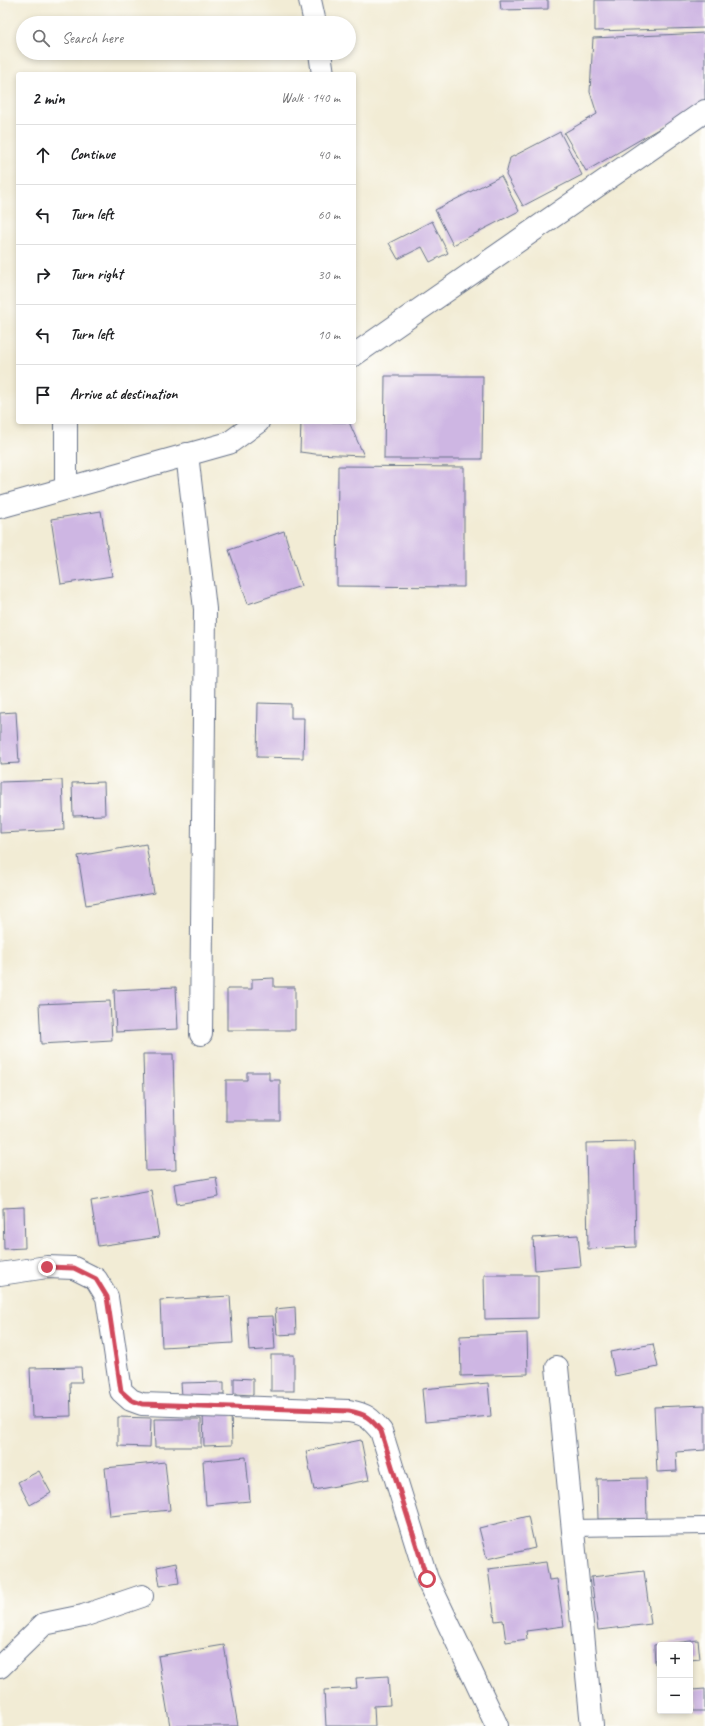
<!DOCTYPE html>
<meta charset="utf-8">
<style>
body{margin:0;font-family:Caveat,sans-serif;background:#f2f2f2;color:#202124}
.controls{position:absolute;right:12px;bottom:12px;display:grid;overflow:hidden;border-radius:4px;box-shadow:0 2px 6px #0003}
.controls button{width:36px;height:36px;display:grid;place-items:center;padding:0;border:0;border-bottom:1px solid #e0e0e0;background:#fff;color:#202124;font:20px sans-serif}
.stop{position:absolute;width:12px;height:12px;margin:-9px;border:3px solid #d1495b;border-radius:50%;background:#fff}
.stop.end{background:#d1495b;border-color:#fff;box-shadow:0 1px 4px #0008}
.list{margin:0;padding:0;list-style:none}
h2{display:flex;justify-content:space-between;align-items:center;height:52px;margin:0;padding:0 16px;font-size:17px}
h2 small{font-size:13px;font-weight:400;color:#757577}
.list li{display:grid;grid-template-columns:26px 1fr auto;gap:12px;align-items:center;box-sizing:border-box;height:60px;padding:0 16px;border-top:1px solid #e0e0e0}
.list b{display:block;font-size:15px;white-space:nowrap}
.list em{font-size:13px;font-style:normal;color:#757577}
.icon{flex:none;width:22px;height:22px;fill:none;stroke:currentColor;stroke-width:2;stroke-linecap:round;stroke-linejoin:round}
.map{position:relative;flex:none;width:705px;height:1726px;overflow:hidden}
.search{position:absolute;background:#fff;box-shadow:0 2px 6px #0003;left:16px;top:16px;width:340px;height:44px;display:flex;align-items:center;gap:10px;box-sizing:border-box;padding:0 14px;border-radius:22px;color:#757577;font-size:15px}
.panel{position:absolute;background:#fff;box-shadow:0 2px 6px #0003;left:16px;top:72px;width:340px;height:352px;border-radius:4px}
.map>svg:first-child{display:block}
.building{fill:#ceb6e3}
.lines{fill:none;stroke-linecap:round;stroke-linejoin:round}
.service-casing{stroke:#667188;stroke-width:18}
.minor-casing{stroke:#667188;stroke-width:24}
.service{stroke:#fff;stroke-width:16}
.minor{stroke:#fff;stroke-width:22}
.route{stroke:#d1495b;stroke-width:5}
</style>
<div class="map">
<svg width="705" height="1726" viewBox="0 0 705 1726">
<rect width="100%" height="100%" fill="#fdfcf7"/>
<filter id="ink" filterUnits="userSpaceOnUse"><feTurbulence type="fractalNoise" baseFrequency=".025" numOctaves="2"/><feDisplacementMap in="SourceGraphic" scale="8" xChannelSelector="R" yChannelSelector="G"/><feConvolveMatrix kernelMatrix="1 2 1 2 8 2 1 2 1" color-interpolation-filters="sRGB"/></filter>
<filter id="wash" filterUnits="userSpaceOnUse"><feTurbulence type="fractalNoise" baseFrequency=".012" numOctaves="4" result="noise"/><feDisplacementMap in="SourceGraphic" scale="16" xChannelSelector="R" yChannelSelector="G"/><feGaussianBlur stdDeviation="0.9" result="paint"/><feColorMatrix in="noise" values="0 0 0 0 0 0 0 0 0 0 0 0 0 0 0 0 0 1.4 0 .05"/><feComposite in="paint" operator="in"/></filter>
<g filter="url(#wash)">
<rect width="100%" height="100%" fill="#f2ecd5"/>
<g id="blocks">
<g class="building">
<polygon points="500,0 548,0 548,9 501,10"/>
<polygon points="595,0 705,0 705,28 595,31"/>
<polygon points="705,33 705,102 586,171 564,133 597,114 590,92 593,38"/>
<polygon points="560,132 582,175 523,206 506,175 510,158"/>
<polygon points="501,176 519,211 453,245 435,210"/>
<polygon points="432,221 448,253 430,262 422,247 398,259 389,243"/>
<polygon points="385,376 483,376 482,459 384,459"/>
<polygon points="301,422 349,422 364,456 315,454 300,452"/>
<polygon points="338,466 464,467 464,587 337,586"/>
<polygon points="101,511 112,576 61,584 51,519"/>
<polygon points="284,531 301,586 248,604 229,550"/>
<polygon points="258,703 291,704 291,718 304,718 303,758 257,757"/>
<polygon points="16,712 19,763 0,764 0,713"/>
<polygon points="62,780 64,830 0,833 0,782"/>
<polygon points="104,782 105,815 73,816 72,783"/>
<polygon points="146,844 154,893 86,905 78,856"/>
<polygon points="274,978 274,987 295,987 295,1030 227,1030 227,989 252,989 252,979"/>
<polygon points="176,987 178,1029 116,1032 114,990"/>
<polygon points="110,1001 112,1040 41,1044 39,1004"/>
<polygon points="143,1054 173,1054 176,1170 146,1171"/>
<polygon points="247,1072 269,1072 269,1080 280,1080 280,1121 226,1121 226,1080 247,1080"/>
<polygon points="634,1142 636,1247 588,1249 586,1143"/>
<polygon points="216,1177 219,1197 177,1204 174,1184"/>
<polygon points="151,1190 159,1237 98,1246 91,1201"/>
<polygon points="24,1207 25,1248 4,1249 3,1208"/>
<polygon points="578,1235 581,1266 535,1270 533,1238"/>
<polygon points="484,1275 538,1275 538,1318 485,1319"/>
<polygon points="230,1296 233,1343 162,1347 160,1300"/>
<polygon points="295,1307 296,1334 277,1335 275,1309"/>
<polygon points="273,1316 275,1349 249,1351 247,1317"/>
<polygon points="527,1333 528,1374 461,1376 460,1336"/>
<polygon points="653,1344 658,1367 615,1376 610,1352"/>
<rect x="271" y="1355" width="23" height="36"/>
<polygon points="81,1367 82,1382 70,1382 71,1416 32,1417 30,1368"/>
<polygon points="234,1378 253,1379 253,1395 234,1394"/>
<polygon points="224,1382 224,1395 182,1396 181,1383"/>
<polygon points="488,1383 491,1416 425,1422 422,1389"/>
<polygon points="705,1405 705,1450 676,1452 677,1471 657,1472 654,1407"/>
<polygon points="231,1412 232,1445 204,1446 203,1413"/>
<polygon points="118,1417 151,1418 150,1447 118,1446"/>
<polygon points="154,1419 201,1419 201,1447 155,1447"/>
<polygon points="361,1440 369,1480 314,1490 306,1451"/>
<polygon points="246,1457 250,1501 206,1505 203,1461"/>
<polygon points="165,1462 170,1510 110,1516 105,1468"/>
<polygon points="39,1471 51,1493 30,1505 18,1482"/>
<polygon points="646,1478 647,1519 598,1519 597,1479"/>
<polygon points="528,1516 535,1548 487,1559 479,1528"/>
<polygon points="546,1562 549,1580 557,1579 564,1626 526,1631 527,1639 506,1642 503,1620 495,1621 488,1569"/>
<polygon points="176,1563 179,1583 160,1586 157,1567"/>
<polygon points="644,1571 651,1624 598,1630 591,1577"/>
<polygon points="698,1640 700,1659 690,1660 690,1645 660,1645"/>
<polygon points="660,1644 660,1663 655,1664 654,1645"/>
<polygon points="224,1645 238,1726 170,1726 158,1656"/>
<polygon points="388,1676 390,1705 374,1706 375,1726 326,1726 324,1690 357,1688 356,1678"/>
<polygon points="705,1689 705,1711 693,1711 692,1690"/>
</g>
</g>
</g>
<g filter="url(#ink)">
<use href="#blocks" fill-opacity="0" stroke="#667188" stroke-width="1"/>
<g class="lines">
<g class="service-casing">
<polyline id="service" points="572,1528 705,1526"/>
</g>
<g class="minor-casing">
<g id="minor">
<polyline points="310,0 315,23"/>
<polyline points="320,53 323,74"/>
<polyline points="354,355 705,111"/>
<polyline points="187,454 205,609 201,1034"/>
<polyline points="66,488 66,422"/>
<polyline points="0,507 229,443 258,422"/>
<path d="M0,1274L47,1267L74,1268L96,1279L107,1297L121,1391L131,1400L142,1404L349,1411C366,1414 370,1418 381,1431L427,1579L497,1726"/>
<polyline points="557,1367 592,1726"/>
<polyline points="0,1667 44,1624 83,1616 142,1596"/>
</g>
</g>
<use href="#service" class="service"/>
<use href="#minor" class="minor"/>
</g>
</g>
<g class="lines" filter="url(#ink)">
<path class="route" d="M47,1267L74,1268L96,1279L107,1297L121,1391L131,1400L142,1404L349,1411C366,1414 370,1418 381,1431L427,1579"/>
</g>
</svg>
<div class="controls">
<button>+</button>
<button>−</button>
</div>
<div class="stop" style="left:427px;top:1579px"></div>
<div class="stop end" style="left:47px;top:1267px"></div>
<div class="search"><svg class="icon" aria-label="search" viewBox="0 0 24 24"><circle cx="10" cy="10" r="6"/><path d="M15 15l6 6"/></svg>Search here</div>
<section class="panel">
<h2>2 min<small>Walk · 140 m</small></h2>
<ul class="list">
<li><svg class="icon" aria-label="ahead" viewBox="0 0 24 24"><path d="M12 20V5M6 11l6-6 6 6"/></svg><div><b>Continue</b></div><em>40 m</em></li>
<li><svg class="icon" aria-label="left" viewBox="0 0 24 24"><path d="M17 20v-9H6M10 6l-5 5 5 5"/></svg><div><b>Turn left</b></div><em>60 m</em></li>
<li><svg class="icon" aria-label="right" viewBox="0 0 24 24"><path d="M7 20v-9h11M14 6l5 5-5 5"/></svg><div><b>Turn right</b></div><em>30 m</em></li>
<li><svg class="icon" aria-label="left" viewBox="0 0 24 24"><path d="M17 20v-9H6M10 6l-5 5 5 5"/></svg><div><b>Turn left</b></div><em>10 m</em></li>
<li><svg class="icon" aria-label="arrive" viewBox="0 0 24 24"><path d="M6 21V4h12l-3 4 3 4H6"/></svg><div><b>Arrive at destination</b></div></li>
</ul>
</section>
</div>
